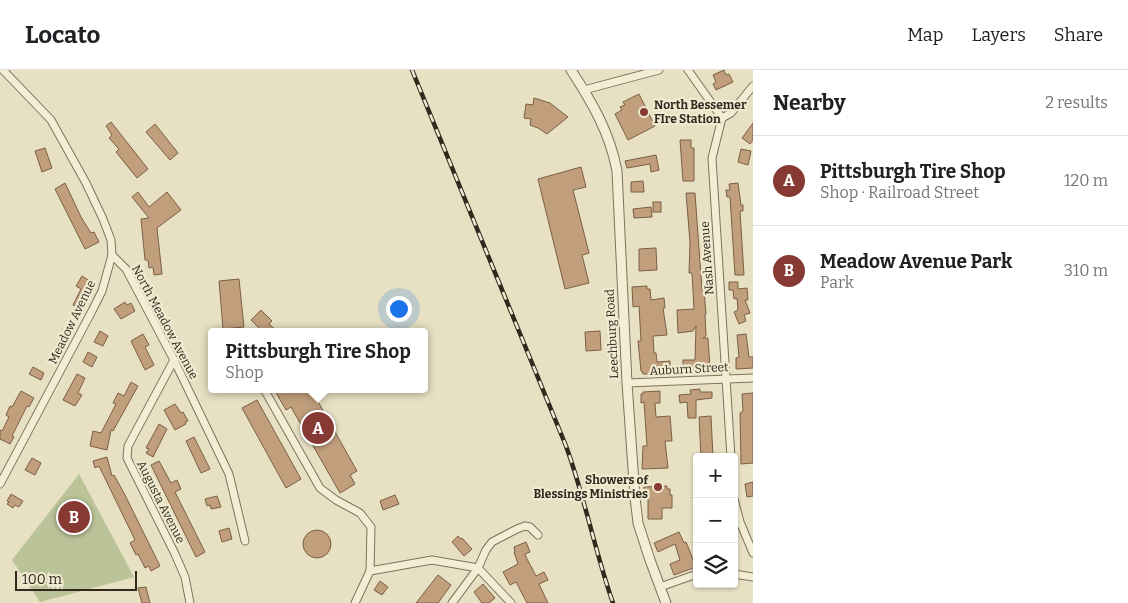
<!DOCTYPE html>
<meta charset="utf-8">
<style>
body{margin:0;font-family:Bitter,serif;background:#f6f6f6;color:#202124}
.controls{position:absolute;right:15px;bottom:15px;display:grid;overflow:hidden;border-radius:5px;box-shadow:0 1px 4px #0004}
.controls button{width:45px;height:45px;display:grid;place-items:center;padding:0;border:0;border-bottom:1px solid #e0e0e0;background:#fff;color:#202124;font:25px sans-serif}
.scale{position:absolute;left:15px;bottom:12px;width:122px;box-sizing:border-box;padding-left:5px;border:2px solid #31291e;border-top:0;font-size:14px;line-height:18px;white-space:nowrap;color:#31291e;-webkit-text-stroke:4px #f0ead1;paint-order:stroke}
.you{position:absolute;left:398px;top:238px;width:18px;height:18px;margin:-12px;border:4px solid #fff;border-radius:50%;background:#1a73e8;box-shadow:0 0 0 8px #1a73e833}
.badge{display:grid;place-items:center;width:32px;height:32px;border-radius:50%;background:#873a34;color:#fff;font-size:16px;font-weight:700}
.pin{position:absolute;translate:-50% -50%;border:2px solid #fff;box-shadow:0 1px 5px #0006}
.popup{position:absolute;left:208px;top:258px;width:220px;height:65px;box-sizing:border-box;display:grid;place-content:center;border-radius:5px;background:#fff;filter:drop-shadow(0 1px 4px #0005);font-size:16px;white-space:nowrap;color:#757577}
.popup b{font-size:19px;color:#202124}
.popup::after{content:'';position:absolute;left:50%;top:100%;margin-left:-10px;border:10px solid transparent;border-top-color:#fff}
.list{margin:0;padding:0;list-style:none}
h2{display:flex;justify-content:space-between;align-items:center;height:65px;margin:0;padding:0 20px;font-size:21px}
h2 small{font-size:16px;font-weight:400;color:#757577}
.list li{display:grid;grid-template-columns:32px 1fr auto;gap:15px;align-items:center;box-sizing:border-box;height:90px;padding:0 20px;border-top:1px solid #e0e0e0}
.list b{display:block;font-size:19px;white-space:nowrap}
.list p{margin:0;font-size:16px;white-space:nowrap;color:#757577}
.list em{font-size:16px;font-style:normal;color:#757577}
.icon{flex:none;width:28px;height:28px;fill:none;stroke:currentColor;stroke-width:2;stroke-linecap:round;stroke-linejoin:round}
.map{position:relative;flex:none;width:753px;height:533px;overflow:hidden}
header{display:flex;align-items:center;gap:30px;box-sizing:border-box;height:70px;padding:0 25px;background:#fff;border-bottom:1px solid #e0e0e0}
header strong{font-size:24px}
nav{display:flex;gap:28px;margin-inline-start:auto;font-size:18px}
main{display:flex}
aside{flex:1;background:#fff}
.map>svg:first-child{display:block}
.green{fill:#bbc498}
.building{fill:#c19f7d;stroke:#7b5f45}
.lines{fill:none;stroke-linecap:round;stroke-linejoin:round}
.minor-casing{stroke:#7f725c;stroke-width:9}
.tertiary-casing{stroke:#7f725c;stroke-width:11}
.minor{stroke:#f4edd5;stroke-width:7}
.tertiary{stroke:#f4edd5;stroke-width:9}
.rail-casing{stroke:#31291e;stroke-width:4.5}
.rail{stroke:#f0ead1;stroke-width:2.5;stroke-dasharray:8;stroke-linecap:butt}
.poi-dot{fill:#873a34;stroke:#f0ead1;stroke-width:2}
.labels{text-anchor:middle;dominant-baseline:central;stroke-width:4.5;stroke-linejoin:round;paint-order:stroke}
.poi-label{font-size:12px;font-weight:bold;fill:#31291e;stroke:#f0ead1;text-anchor:start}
.street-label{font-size:12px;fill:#31291e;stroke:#f0ead1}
</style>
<header>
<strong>Locato</strong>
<nav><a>Map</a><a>Layers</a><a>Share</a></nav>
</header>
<main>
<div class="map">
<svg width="753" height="533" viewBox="0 0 753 533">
<rect width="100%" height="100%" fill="#e7e0c3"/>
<polygon class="green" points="79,404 134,507 40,532 12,490"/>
<g class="building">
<polygon points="724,0 726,5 729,4 733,12 716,20 713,14 716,12 713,5"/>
<polygon points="639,24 655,56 628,70 615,44 622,40 620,37 625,35 623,32"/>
<polygon points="534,28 550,33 568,47 547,64 538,58 530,55 531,49 524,48 526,34 533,35"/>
<polygon points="111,52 148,99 137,108 116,82 119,79 109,68 112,65 106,56"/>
<polygon points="753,53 753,70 750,74 742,68"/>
<polygon points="155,54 178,83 170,90 146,62"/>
<polygon points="680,70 691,70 691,78 694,78 694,111 683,111"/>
<polygon points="45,78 52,98 42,102 35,81"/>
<polygon points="741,79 751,81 748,95 738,92"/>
<polygon points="656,85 659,100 651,102 650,94 627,98 625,91"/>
<polygon points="581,97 586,117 573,120 589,183 582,185 589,213 565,219 538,109"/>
<polygon points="643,111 644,122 631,122 631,112"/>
<polygon points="65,113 81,147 91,163 94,162 99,172 85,179 55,119"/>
<polygon points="738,113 741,135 743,135 743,141 740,141 744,205 735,205 730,127 727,127 726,120 730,120 729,114"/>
<polygon points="138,122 149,137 167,122 181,140 157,158 162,204 154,205 153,197 149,198 148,190 145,190 141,149 149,148 132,127"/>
<polygon points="686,123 695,123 702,220 704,220 706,244 705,244 706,266 703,268 708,268 710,298 702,298 702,300 683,300 683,290 695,290 696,256 693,261 678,263 677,240 694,239 692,203 689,203 690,172"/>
<rect x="653" y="132" width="8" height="10"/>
<polygon points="651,137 652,147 634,148 633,139"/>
<polygon points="656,178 657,200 639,201 639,179"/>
<polygon points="82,206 93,213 84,227 80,238 73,235 81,219 76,216"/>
<polygon points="239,209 244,257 223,259 219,211"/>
<polygon points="729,212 738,212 738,219 747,218 748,230 745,230 750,243 744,245 746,251 739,254 734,242 738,240 737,228 734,229 733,220 729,220"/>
<polygon points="647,216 647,219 650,219 651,230 664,228 665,238 663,238 667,265 653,266 654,283 656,283 657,292 670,291 670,298 655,299 655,304 643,304 642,301 641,301 638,271 641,271 639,236 633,237 632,217"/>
<polygon points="125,232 127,235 131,233 135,241 121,249 114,239"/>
<polygon points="261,240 272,251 269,254 278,262 263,262 251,250"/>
<polygon points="100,261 108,266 103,276 94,272"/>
<polygon points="600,261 601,280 586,281 585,262"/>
<polygon points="143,264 149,275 145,277 154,295 145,300 131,271"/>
<polygon points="746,264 749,287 753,287 753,298 736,299 736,288 739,287 737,265"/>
<polygon points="88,282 97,287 92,297 83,292"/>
<polygon points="33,297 44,303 41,310 29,304"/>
<polygon points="77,304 85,308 78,323 82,325 75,336 63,330"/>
<polygon points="131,312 138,316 113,361 111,360 107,380 90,376 93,361 101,363 116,334 113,333 118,323 124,326"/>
<polygon points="274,319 311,319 357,401 350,405 355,414 340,423 291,337 286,340"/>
<polygon points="700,319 700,322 712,322 712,328 696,330 696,348 688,348 687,332 680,333 679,325 691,324 690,320"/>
<polygon points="21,321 34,328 29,337 27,336 12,366 14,367 10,374 0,369 0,360 2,361 9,347 6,345 10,336 12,337"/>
<polygon points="660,321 660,333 655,333 656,347 670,346 672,371 665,371 668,398 642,399 643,376 647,376 644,332 641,333 641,324 643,324 643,322"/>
<polygon points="753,323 753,393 741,394 740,343 743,341 742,324"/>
<polygon points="257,330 301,409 286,418 242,338"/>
<polygon points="175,334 181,343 183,342 188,351 185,352 186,354 175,360 164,340"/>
<polygon points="711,346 713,387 701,387 699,347"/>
<polygon points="159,354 167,359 153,387 146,383 149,379 146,378"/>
<polygon points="194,367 210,399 201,403 186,371"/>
<polygon points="107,387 112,406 114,405 125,425 160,496 151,501 149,496 145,498 138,484 136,485 130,473 135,470 99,396 95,398 93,391"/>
<polygon points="32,388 41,393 35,405 25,400"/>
<polygon points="159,391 171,413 177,410 181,419 175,422 205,482 196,487 151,395"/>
<polygon points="753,412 753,426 747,427 745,414"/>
<polygon points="667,416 667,419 670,419 670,425 672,425 672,438 662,438 662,449 648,449 648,424 644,424 644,417"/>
<polygon points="11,424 23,431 19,437 15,435 13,438 7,434 9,432 7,431"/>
<polygon points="395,425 399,434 383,440 380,431"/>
<polygon points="217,426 221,437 211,439 210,435 207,436 205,429"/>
<polygon points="229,458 232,469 222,472 219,461"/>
<circle cx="317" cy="474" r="14"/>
<polygon points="679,462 684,473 686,472 696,497 674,505 670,494 680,490 675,474 658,482 654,473"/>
<polygon points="458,466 461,469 462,468 472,479 464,486 452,472"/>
<polygon points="526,472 530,482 525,484 526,487 536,506 544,502 548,510 539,514 548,533 527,533 516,512 510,515 503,502 518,494 514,482 515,482 514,477"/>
<polygon points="438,505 451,515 438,533 416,533"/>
<polygon points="380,511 388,517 382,525 374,520"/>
<polygon points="483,514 495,528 489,533 482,533 474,522"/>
<polygon points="146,517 150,533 142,533 138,518"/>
</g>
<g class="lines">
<g class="minor-casing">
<g id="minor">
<polyline points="688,0 722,48 712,88 731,387"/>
<polyline points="584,20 659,0"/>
<polyline points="722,48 731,43 753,16"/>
<polyline points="112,185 126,199 174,290 229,404 245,471"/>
<polyline points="174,290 128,376 127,388 175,484 185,507 190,533"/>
<polyline points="627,313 753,308"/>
<polyline points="264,319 320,418 336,430 360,443 371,457 370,501"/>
<polyline points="0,414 92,241 102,221 112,185 111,170 103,149 86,113 51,50 3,0"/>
<polyline points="734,429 740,452 753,483"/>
<polyline points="734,504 753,507"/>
<polyline points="660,517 697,504"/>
<polyline points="355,533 370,501 432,490 478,498 511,533"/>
<polyline points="452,533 478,498 486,480 492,472 517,459 525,456 530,457 538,465"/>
</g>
</g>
<g class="tertiary-casing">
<path id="tertiary" d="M571,0C592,32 610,63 617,101L627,313L635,427L638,453L650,490L666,533"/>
</g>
<use href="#minor" class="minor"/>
<use href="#tertiary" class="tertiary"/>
<g class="rail-casing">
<path id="rail" d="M412,0L566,376C585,428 595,482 613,533"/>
</g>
<use href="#rail" class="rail"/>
</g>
<g class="poi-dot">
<circle cx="644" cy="42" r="5"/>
<circle cx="658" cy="417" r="5"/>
</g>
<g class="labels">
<g class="poi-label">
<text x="654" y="35">North Bessemer<tspan x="654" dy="14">FIre Station</tspan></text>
<text x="648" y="410" text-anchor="end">Showers of<tspan x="648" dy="14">Blessings Ministries</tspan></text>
</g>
<g class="street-label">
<text transform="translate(707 188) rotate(-94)">Nash Avenue</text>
<text transform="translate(72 252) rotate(-64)">Meadow Avenue</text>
<text transform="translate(165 252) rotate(62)">North Meadow Avenue</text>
<text transform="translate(612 264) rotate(-93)">Leechburg Road</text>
<text transform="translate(689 299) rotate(-3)">Auburn Street</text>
<text transform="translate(161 432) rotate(63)">Augusta Avenue</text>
</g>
</g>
</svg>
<div class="controls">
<button>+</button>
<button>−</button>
<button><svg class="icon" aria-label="layers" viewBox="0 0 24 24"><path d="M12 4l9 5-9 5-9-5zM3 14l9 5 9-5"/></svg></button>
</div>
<div class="scale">100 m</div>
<div class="you"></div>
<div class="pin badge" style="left:318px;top:358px">A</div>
<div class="popup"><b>Pittsburgh Tire Shop</b>Shop</div>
<div class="pin badge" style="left:74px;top:447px">B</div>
</div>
<aside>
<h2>Nearby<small>2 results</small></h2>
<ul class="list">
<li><span class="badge">A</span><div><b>Pittsburgh Tire Shop</b><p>Shop · Railroad Street</p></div><em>120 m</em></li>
<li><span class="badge">B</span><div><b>Meadow Avenue Park</b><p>Park</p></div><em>310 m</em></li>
</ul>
</aside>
</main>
